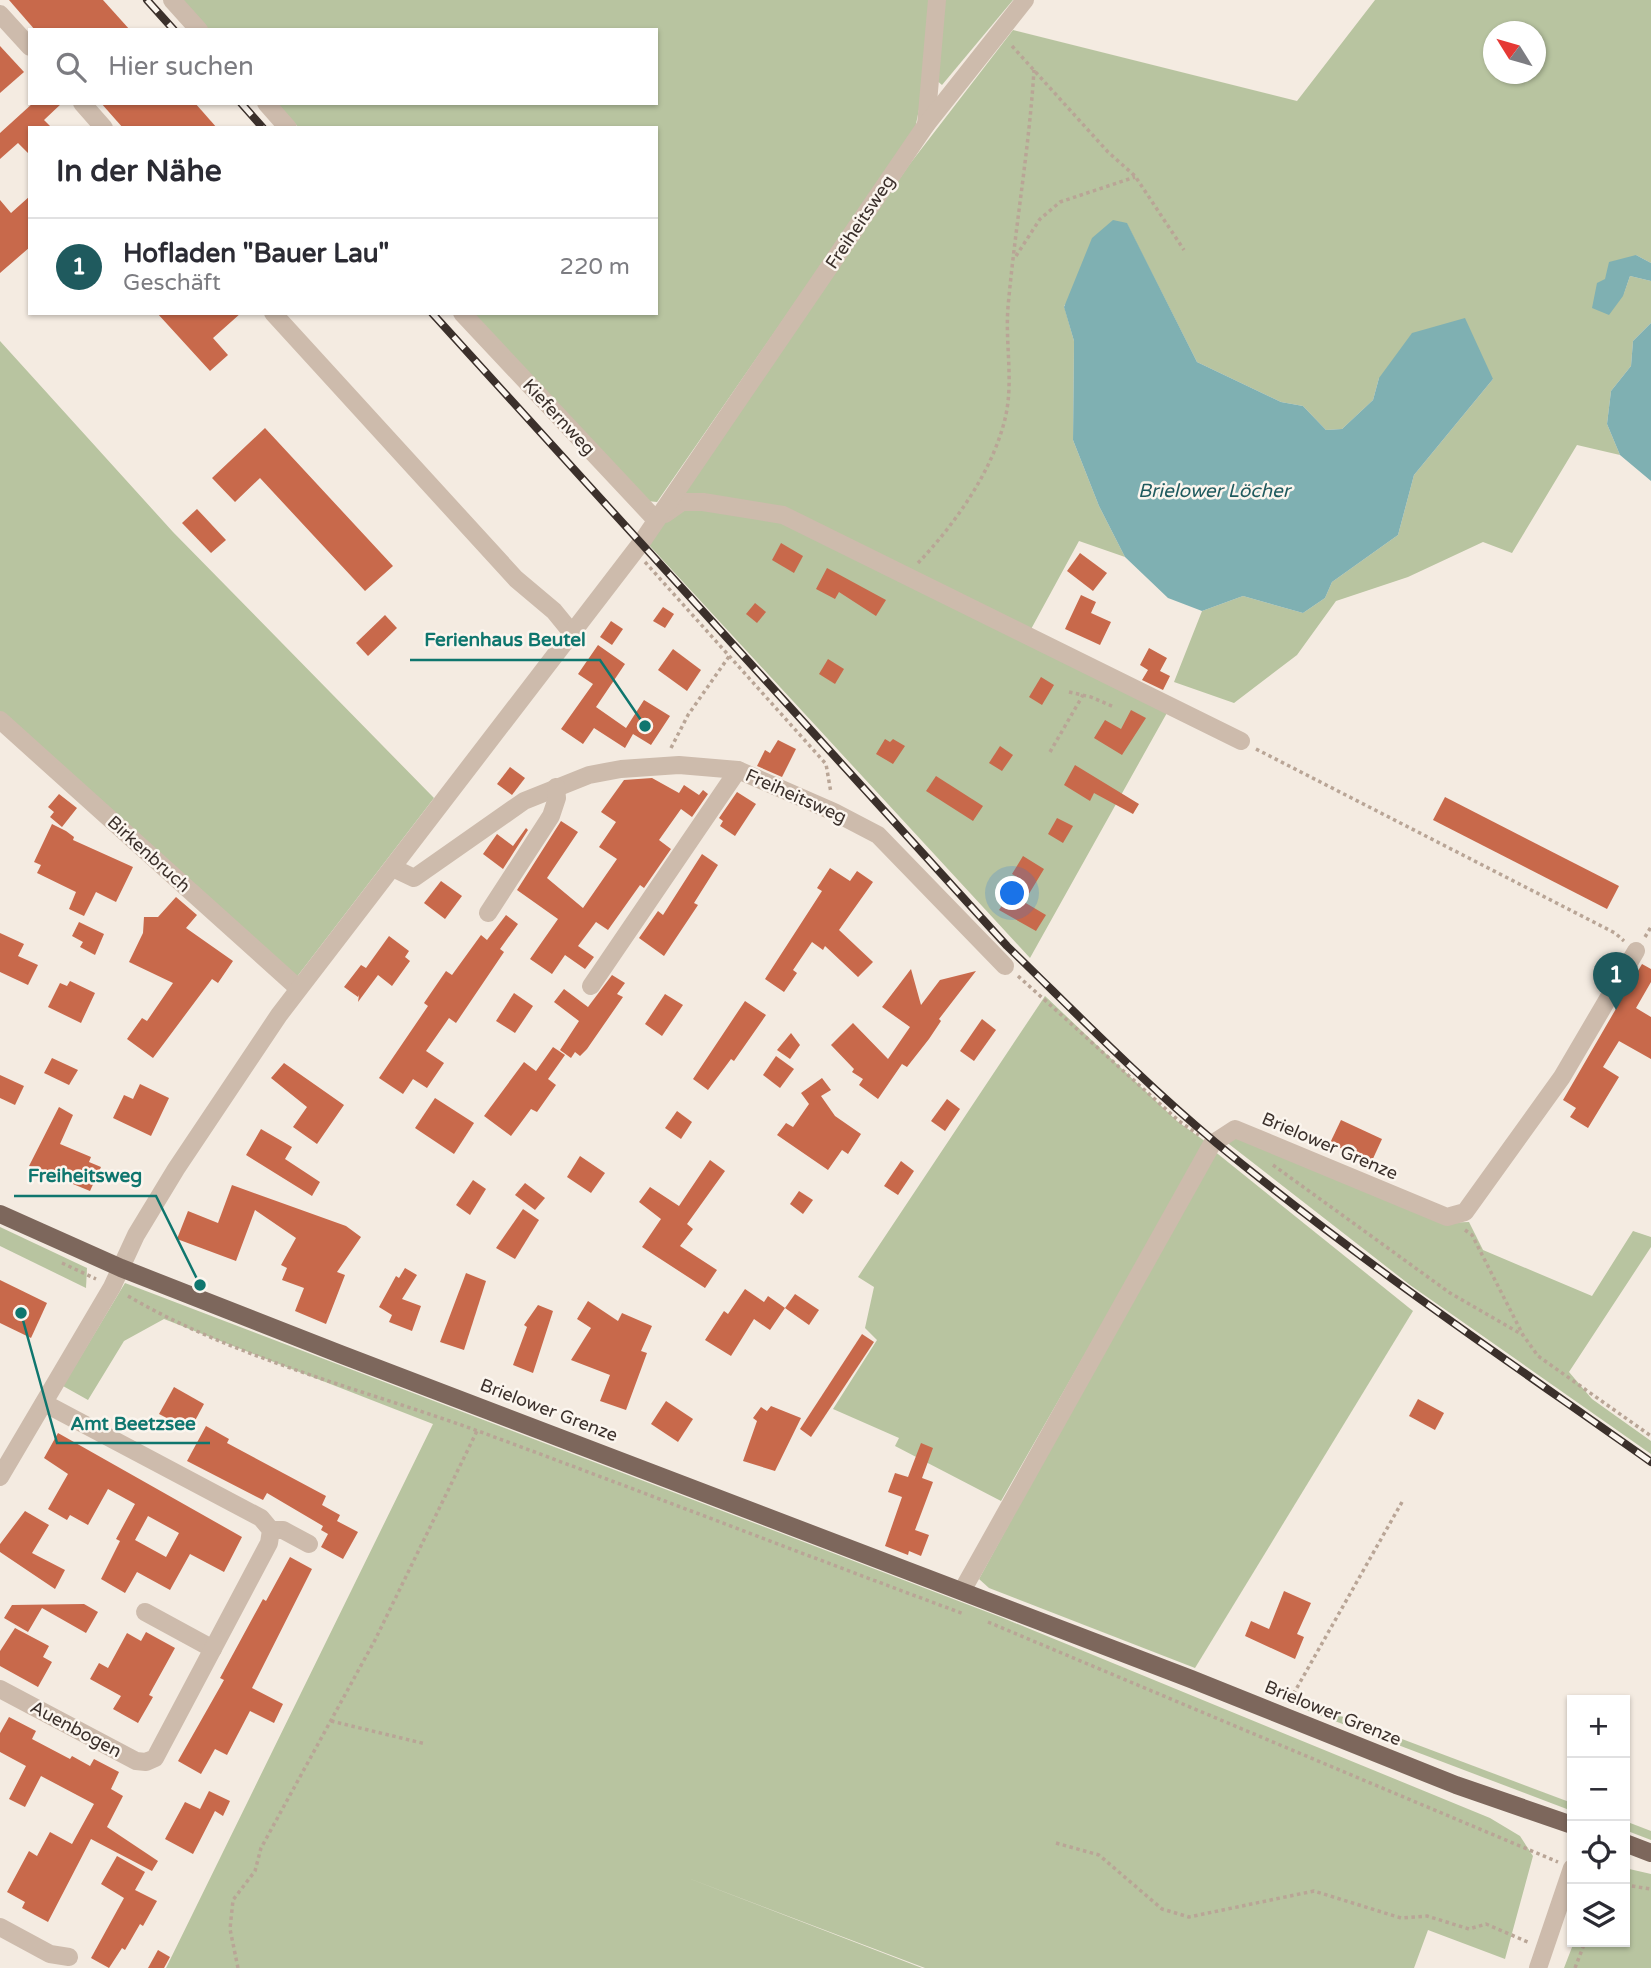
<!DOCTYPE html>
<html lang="de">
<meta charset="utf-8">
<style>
body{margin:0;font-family:"Varela Round",sans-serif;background:#f2f2f3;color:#2b2b33}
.controls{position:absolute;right:21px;bottom:21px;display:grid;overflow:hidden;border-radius:0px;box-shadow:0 2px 5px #0004}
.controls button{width:63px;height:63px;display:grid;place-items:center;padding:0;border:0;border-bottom:2px solid #e1e1e2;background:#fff;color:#2b2b33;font:35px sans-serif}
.compass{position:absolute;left:1483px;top:21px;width:63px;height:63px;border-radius:50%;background:#fff;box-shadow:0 2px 5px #0004;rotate:307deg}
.you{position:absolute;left:1013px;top:894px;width:24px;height:24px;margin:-18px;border:5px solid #fff;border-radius:50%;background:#1a73e8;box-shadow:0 0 0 10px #1a73e833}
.badge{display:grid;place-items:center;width:46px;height:46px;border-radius:50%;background:#1f5a5e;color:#fff;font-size:23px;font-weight:700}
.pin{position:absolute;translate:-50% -58px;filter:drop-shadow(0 2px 4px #0008)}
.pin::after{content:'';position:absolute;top:37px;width:24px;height:21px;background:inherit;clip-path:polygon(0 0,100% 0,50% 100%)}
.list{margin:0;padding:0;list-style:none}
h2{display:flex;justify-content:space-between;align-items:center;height:91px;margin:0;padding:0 28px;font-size:30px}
h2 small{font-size:23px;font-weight:400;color:#7c7c81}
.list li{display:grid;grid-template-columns:46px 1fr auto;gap:21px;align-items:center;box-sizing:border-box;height:98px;padding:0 28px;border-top:2px solid #e1e1e2}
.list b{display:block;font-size:26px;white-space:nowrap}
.list p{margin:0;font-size:23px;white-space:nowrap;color:#7c7c81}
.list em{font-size:23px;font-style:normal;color:#7c7c81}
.icon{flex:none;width:38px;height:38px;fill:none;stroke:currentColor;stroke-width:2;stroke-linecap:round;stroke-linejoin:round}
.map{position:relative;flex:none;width:1651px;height:1968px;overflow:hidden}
.search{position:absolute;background:#fff;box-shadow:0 2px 5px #0004;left:28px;top:28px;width:630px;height:77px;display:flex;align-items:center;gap:18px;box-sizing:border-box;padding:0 24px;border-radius:0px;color:#7c7c81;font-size:26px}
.panel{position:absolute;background:#fff;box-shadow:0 2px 5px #0004;left:28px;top:126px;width:630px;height:189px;border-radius:0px}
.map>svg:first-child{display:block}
.green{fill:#b8c4a0;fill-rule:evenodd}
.water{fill:#7fb0b2}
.building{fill:#c8694b;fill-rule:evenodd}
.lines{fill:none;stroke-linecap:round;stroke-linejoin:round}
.path{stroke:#b9a596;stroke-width:3.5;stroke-dasharray:3.5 3.5;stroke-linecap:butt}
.minor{stroke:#cdbbac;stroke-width:18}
.major{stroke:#7d675c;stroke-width:18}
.rail-casing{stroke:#3b302b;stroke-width:8}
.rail{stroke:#fbf5ee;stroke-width:5;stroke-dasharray:16;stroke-linecap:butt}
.labels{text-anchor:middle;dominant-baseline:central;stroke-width:5;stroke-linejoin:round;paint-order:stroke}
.street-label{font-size:18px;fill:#3b302b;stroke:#fbf5ee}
.water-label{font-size:19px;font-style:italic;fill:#1f5a5e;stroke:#fbf5ee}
.leader{fill:none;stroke:#0f766e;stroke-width:2.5}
.callout-dot{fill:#0f766e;stroke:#fbf5ee;stroke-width:2.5}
.callout-label{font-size:19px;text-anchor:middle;font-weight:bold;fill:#0f766e;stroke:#fbf5ee;stroke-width:5;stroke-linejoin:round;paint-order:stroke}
</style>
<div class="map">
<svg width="1651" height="1968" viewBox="0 0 1651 1968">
<rect width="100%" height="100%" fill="#f4ebe1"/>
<g class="green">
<polygon points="182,0 931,0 925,80 915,129 657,502 647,501 472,313 656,313 656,128 299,128 277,103 656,103 656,30 209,30"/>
<polygon points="941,0 1013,0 942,85 935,79"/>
<path d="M1375,0H1651V263L1636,255L1623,296L1630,276L1651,281V323L1633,341L1631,366L1611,391L1607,424L1620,455L1577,445L1512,553L1483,542L1408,577L1336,601L1297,655L1234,703L1174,682L1202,611L1243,596L1303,613L1325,598L1332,582L1398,535L1414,475L1493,379L1379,378L1373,400L1342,429L1326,430L1303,406L1281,402L1197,362L1127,224L1064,306L1074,341L1073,440L1099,506L1125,557L1079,541L1030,631L1168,711L1030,958L648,544L909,165L1013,30L1297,101ZM1494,32H1536V74H1494Z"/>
<polygon points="0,341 173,532 434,798 296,978 0,714"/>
<polygon points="1045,996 1177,1121 1206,1142 1001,1501 895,1446 899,1438 833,1409 877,1340 865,1328 874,1287 858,1277"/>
<polygon points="1238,1137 1441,1223 1469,1222 1483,1250 1592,1296 1633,1231 1651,1237 1651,1247 1569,1372 1592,1399 1651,1441 1651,1454 1410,1285 1225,1141"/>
<polygon points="1213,1150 1413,1311 1195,1668 989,1588 979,1579"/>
<polygon points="0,1227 87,1268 86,1288 0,1246"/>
<polygon points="125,1283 1003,1618 1490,1818 1520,1836 1533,1856 1505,1959 1428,1930 1414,1968 925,1968 680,1875 922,1968 166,1968 433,1424 164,1319 124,1341 88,1400 63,1386"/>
<polygon points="1293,1698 1572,1803 1572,1811 1290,1704"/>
<polygon points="1625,1821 1651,1831 1651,1840 1625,1830"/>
<polygon points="1625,1868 1651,1874 1651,1968 1564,1968 1574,1942 1625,1942"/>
</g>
<g class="water">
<polygon points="1113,220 1127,223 1197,362 1281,402 1303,406 1326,430 1342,429 1373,400 1379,378 1412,333 1465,318 1493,379 1414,475 1398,535 1332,582 1325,598 1303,613 1243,596 1202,611 1168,598 1125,557 1099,506 1073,440 1074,341 1064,307 1092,238"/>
<polygon points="1636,255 1651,263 1651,281 1630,276 1623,296 1609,315 1592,308 1597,283 1605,279 1609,262"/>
<polygon points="1651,323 1651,481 1620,455 1607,424 1611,391 1631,366 1633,341"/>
</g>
<g class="building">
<polygon points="9,0 103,0 130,30 35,30"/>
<polygon points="0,46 24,72 0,93"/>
<polygon points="33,103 62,103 44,120 52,128 30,128 30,155 18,143 0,159 0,133"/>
<polygon points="101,103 195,103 217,128 123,128"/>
<polygon points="30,196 30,247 0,273 0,200 11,213"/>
<polygon points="157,313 241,313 213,338 228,355 210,371"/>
<polygon points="265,428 393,566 365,591 260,478 235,502 212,478"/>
<polygon points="197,509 226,540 211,553 182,523"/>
<polygon points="781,543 803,556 794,573 772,560"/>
<polygon points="1080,553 1107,573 1093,591 1067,571"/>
<polygon points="827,568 886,600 876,616 839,592 835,599 816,589"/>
<polygon points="1081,595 1096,602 1091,613 1111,622 1100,645 1065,629"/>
<polygon points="755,603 766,612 757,623 746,614"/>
<polygon points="663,607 674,614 665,628 653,621"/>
<polygon points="385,615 397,628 368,656 356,643"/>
<polygon points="611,621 623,629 612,645 600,637"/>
<polygon points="598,645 625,664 596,707 626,728 644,700 670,716 651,745 633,734 625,748 594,728 583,744 561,729 593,684 578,674"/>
<polygon points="1149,648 1167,658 1160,671 1170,676 1163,690 1142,680 1148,670 1140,665"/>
<polygon points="673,649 701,670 687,691 658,670"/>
<polygon points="828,659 844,669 835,684 819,674"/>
<polygon points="1041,677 1054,685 1042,705 1029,697"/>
<polygon points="1131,710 1146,718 1122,755 1094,738 1105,720 1121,729"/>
<polygon points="885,739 890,742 893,739 905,746 893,764 876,754"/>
<polygon points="778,740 796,749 782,777 757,766 765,750 770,753"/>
<polygon points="1000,746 1013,755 1002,771 989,763"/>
<polygon points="1075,765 1139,804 1133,814 1094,793 1090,801 1064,785"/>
<polygon points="510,767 525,778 512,795 497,784"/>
<polygon points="936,776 983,806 973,821 926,791"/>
<polygon points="652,778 679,793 684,785 699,795 703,790 708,794 692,817 681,809 659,840 671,849 644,888 640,885 608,930 596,922 578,946 594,957 585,969 565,955 552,974 530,959 558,919 517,890 561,821 578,832 547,878 583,908 617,859 599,847 616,822 601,812 624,780"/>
<polygon points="737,792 756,804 735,836 720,826 723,821 719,818"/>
<polygon points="59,794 77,808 62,827 50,817 54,812 48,807"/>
<polygon points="1445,797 1619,886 1607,909 1433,820"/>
<polygon points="1057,818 1073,826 1063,843 1048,834"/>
<polygon points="52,824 66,831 74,837 73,840 133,867 116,902 96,892 84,916 69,909 76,892 37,873 41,865 34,862"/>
<polygon points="526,828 528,830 503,869 483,854 497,834 513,846"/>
<polygon points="702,854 718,865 694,903 698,905 664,956 639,938 658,911 663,915"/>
<polygon points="1023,856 1044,869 1024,902 1046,915 1036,931 999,910 1020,879 1012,874"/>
<polygon points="830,868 850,881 857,871 873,882 839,930 873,962 858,977 825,946 823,950 812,942 793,970 797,973 784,992 765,979 822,891 817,888"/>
<polygon points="441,881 462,896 445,919 424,903"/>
<polygon points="176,897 197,915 186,928 233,961 218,983 212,979 153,1058 127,1039 142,1018 147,1021 173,983 129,962 143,933 144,917 158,917"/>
<polygon points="506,915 518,924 500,949 504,952 456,1023 449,1018 426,1051 444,1063 427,1088 413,1079 403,1094 379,1078 428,1006 424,1003 446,971 452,975 481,935 487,940"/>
<polygon points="79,922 104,934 95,955 80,947 83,942 72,936"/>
<polygon points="0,933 24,944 18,956 38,965 28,985 0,972"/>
<polygon points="389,936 409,951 405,957 410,961 392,986 378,975 358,1002 359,995 358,997 344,987 361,965 366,968"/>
<polygon points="1642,964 1651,969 1651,982 1636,1008 1651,1017 1651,1059 1619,1041 1603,1067 1619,1077 1588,1128 1570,1117 1576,1108 1563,1100"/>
<polygon points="911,969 921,1005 940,980 976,971 939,1019 941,1021 929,1039 907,1067 902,1064 878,1099 859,1085 863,1079 852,1072 854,1069 831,1045 853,1023 888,1059 910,1027 882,1007"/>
<polygon points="612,975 625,983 617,994 623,997 587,1049 580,1056 575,1052 571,1058 560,1050 579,1021 554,1002 564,989 588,1007"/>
<polygon points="70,981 95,993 81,1023 48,1007 60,983 67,986"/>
<polygon points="514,993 533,1006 515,1033 496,1021"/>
<polygon points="665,994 683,1005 662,1036 645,1024"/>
<polygon points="745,1001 766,1015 734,1061 731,1059 708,1090 693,1079"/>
<polygon points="982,1019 996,1030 974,1061 960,1051"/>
<polygon points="791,1033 800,1045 790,1059 777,1050"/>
<polygon points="553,1047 565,1055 548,1079 556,1085 537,1112 531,1109 511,1136 484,1116 524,1062 536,1071"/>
<polygon points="776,1056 794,1069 780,1088 763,1075"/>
<polygon points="52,1058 78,1070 69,1085 44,1073"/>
<polygon points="284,1063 344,1105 317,1144 293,1127 307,1107 271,1078"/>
<polygon points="0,1075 24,1086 15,1105 0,1098"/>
<polygon points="822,1078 831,1090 821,1096 835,1116 861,1134 848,1154 842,1150 828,1170 777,1135 786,1123 793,1127 809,1104 801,1093"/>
<polygon points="140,1084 169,1098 151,1136 113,1118 124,1095 133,1099"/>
<polygon points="435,1098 474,1123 454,1154 415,1128"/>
<polygon points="947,1099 960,1109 945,1131 931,1121"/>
<polygon points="59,1107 73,1115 60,1144 91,1157 89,1162 101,1167 90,1191 29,1166"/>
<polygon points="677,1111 692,1122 681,1139 665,1128"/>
<polygon points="1341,1120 1382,1139 1371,1163 1330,1143"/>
<polygon points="261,1129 292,1147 285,1159 320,1182 312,1196 246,1155"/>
<polygon points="580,1156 605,1173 591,1193 567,1177"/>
<polygon points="710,1160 725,1171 687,1224 693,1229 680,1246 717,1270 705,1288 642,1247 661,1219 639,1202 650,1187 679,1206"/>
<polygon points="901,1161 914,1171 898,1195 884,1186"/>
<polygon points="473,1180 486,1189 470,1215 456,1205"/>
<polygon points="525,1183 545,1198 535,1210 515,1195"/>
<polygon points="232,1185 346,1226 361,1237 337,1272 345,1275 326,1324 295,1311 304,1288 282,1280 287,1268 281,1265 296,1238 255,1210 236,1261 177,1239 188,1211 218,1223"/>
<polygon points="799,1191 813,1200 803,1214 790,1204"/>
<polygon points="523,1209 539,1220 515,1259 496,1248"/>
<polygon points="405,1268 417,1275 402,1299 421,1306 412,1331 389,1322 392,1315 379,1307 396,1276 399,1278"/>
<polygon points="466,1273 486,1281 464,1350 440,1342"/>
<polygon points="0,1280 47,1303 31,1338 0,1323"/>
<polygon points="745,1289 764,1302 768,1296 785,1308 770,1330 754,1319 731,1356 705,1340 724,1311 728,1314"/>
<polygon points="795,1294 819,1310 809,1325 785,1308"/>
<polygon points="588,1301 618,1321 622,1313 652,1326 641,1351 647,1353 626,1410 600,1401 610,1375 571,1360 591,1328 577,1319"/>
<polygon points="538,1305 553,1311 533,1373 513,1365 527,1327 524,1325"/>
<polygon points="862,1334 874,1342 811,1437 800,1429"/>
<polygon points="174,1387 204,1404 190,1430 159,1414"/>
<polygon points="1418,1399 1444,1413 1435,1430 1409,1416"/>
<polygon points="666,1401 693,1419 678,1442 651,1424"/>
<polygon points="771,1406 801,1418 775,1471 743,1461 757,1421 753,1418 761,1407 767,1411"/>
<polygon points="206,1426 229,1439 227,1443 326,1496 322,1505 340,1515 337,1521 358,1532 343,1559 321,1547 328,1534 321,1530 323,1526 267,1493 263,1500 187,1461"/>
<path d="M58,1433L242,1537L224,1572L190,1554L170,1590L137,1572L125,1593L101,1579L120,1541L116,1539L135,1504L108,1489L88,1525L70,1515L67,1520L48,1509L68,1474L44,1458ZM148,1516L179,1533L166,1557L135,1540Z"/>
<polygon points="921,1443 933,1448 922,1478 933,1482 915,1530 929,1535 921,1556 909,1551 908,1555 885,1546 902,1497 888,1492 895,1473 908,1477"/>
<polygon points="25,1511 49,1525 32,1553 65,1570 55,1589 0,1552 0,1544"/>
<polygon points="290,1557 312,1569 252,1688 283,1704 274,1723 250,1711 227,1755 215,1749 201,1774 178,1761 224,1680 220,1678 263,1599 266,1601"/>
<polygon points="1284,1591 1311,1603 1297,1634 1304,1637 1295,1659 1245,1636 1251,1621 1269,1629"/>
<polygon points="84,1604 98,1612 86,1633 42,1608 28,1632 4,1618 12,1605"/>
<polygon points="15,1628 49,1646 43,1657 52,1662 38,1687 0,1666 0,1651"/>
<polygon points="146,1632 175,1648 149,1695 153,1697 138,1723 113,1709 121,1696 90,1679 99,1663 108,1668 127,1633 141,1641"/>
<polygon points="9,1717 36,1731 32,1739 70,1759 72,1756 90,1766 94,1759 119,1772 111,1789 123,1796 107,1827 158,1861 152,1871 91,1839 48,1922 22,1908 25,1902 7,1892 29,1851 37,1856 50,1832 72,1844 94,1804 41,1776 25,1807 9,1799 26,1766 0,1752 0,1733"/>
<polygon points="209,1791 230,1801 223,1816 215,1811 193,1854 165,1839 185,1802 200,1809"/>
<polygon points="117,1856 145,1872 135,1890 157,1901 143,1926 140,1924 125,1950 122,1948 109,1968 91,1958 124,1898 101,1884"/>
<polygon points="158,1950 170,1957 164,1968 148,1968"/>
</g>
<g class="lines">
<g class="path">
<polyline points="1012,46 1108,152 1135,176 1184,250"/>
<polyline points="1016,256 1040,219 1060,202 1135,177"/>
<polyline points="645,562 826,764 831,793"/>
<path d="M918,563C955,524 992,472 1005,419C1014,382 1005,344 1008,307C1015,228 1029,150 1034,70"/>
<polyline points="1069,692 1091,697 1114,707"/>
<polyline points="671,748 688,715 730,655"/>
<polyline points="1256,749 1615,933 1624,941"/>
<polyline points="1050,752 1083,695"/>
<polyline points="1645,937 1651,927"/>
<polyline points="1018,976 1179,1121 1199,1135"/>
<polyline points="1273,1165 1450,1293 1523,1335"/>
<polyline points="1465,1230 1472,1235 1523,1335 1538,1356 1651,1436"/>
<polyline points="62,1263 96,1279"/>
<path d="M128,1296C236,1359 362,1389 478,1431C641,1491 802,1554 964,1614"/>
<polyline points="988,1622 1558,1862"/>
<polyline points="1290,1700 1402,1502"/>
<polyline points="331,1721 426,1744"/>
<polyline points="1056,1843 1099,1855 1162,1909 1189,1917 1314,1891 1401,1918 1427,1916 1469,1929 1486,1924 1530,1943"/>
<polyline points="1625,1885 1651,1889"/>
<polyline points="238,1968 230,1929 233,1900 255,1871 261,1848 375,1640 477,1431"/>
<polyline points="1575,1968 1585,1942"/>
</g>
<g class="minor">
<polyline points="172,0 199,30"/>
<polyline points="0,14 30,47"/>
<polyline points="82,103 104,128"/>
<polyline points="266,103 288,128"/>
<polyline points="926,125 937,0"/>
<polyline points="273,313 516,579 554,611 572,633"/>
<polyline points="462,313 656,520"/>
<polyline points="665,514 682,502 703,502 783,515 1241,741"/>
<polyline points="0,720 298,988"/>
<polyline points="393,868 414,878 524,801 589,775 621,769 679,765 738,770 834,812 878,835 1005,966"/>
<polyline points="488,913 551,816 557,798 556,787"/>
<polyline points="591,986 738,770"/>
<polyline points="0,1477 112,1287 136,1235 176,1169 279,1015 641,543 926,125 1025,0"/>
<polyline points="271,1530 283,1530 309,1544"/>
<polyline points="962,1591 1212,1144 1235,1129 1447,1217 1465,1212 1562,1077 1636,951"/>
<polyline points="145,1612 213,1649"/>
<polyline points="0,1689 136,1761 146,1762 155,1758 269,1543 271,1530 261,1518 44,1403"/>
<polyline points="0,1927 50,1954 69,1957"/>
<polyline points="1538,1968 1572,1868"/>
</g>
<g class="major">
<polyline points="0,1214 121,1268 340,1354 1191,1679 1456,1785 1572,1825"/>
<polyline points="1625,1843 1651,1853"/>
</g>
<g class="rail-casing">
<g id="rail">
<polyline points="147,0 174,30"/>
<polyline points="241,103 263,128"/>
<path d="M432,313L1007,946C1075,1012 1142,1081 1215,1142C1354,1257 1504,1358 1651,1462"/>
</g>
</g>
<use href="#rail" class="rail"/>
</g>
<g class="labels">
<g class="street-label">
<text transform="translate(860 222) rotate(-56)">Freiheitsweg</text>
<text transform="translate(559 417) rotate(47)">Kiefernweg</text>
<text transform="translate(796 796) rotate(24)">Freiheitsweg</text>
<text transform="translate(149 854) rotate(42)">Birkenbruch</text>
<text transform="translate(1330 1146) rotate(23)">Brielower Grenze</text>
<text transform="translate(549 1410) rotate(21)">Brielower Grenze</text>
<text transform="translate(1333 1713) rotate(22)">Brielower Grenze</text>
<text transform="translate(76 1729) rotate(28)">Auenbogen</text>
</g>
<g class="water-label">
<text x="1214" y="491">Brielower Löcher</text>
</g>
</g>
<path class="leader" d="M645 726L600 660H410M200 1285L156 1196H14M21 1313L57 1443H210"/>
<g class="callout-dot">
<circle cx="645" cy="726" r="7"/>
<circle cx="200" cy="1285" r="7"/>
<circle cx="21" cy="1313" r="7"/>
</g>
<g class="callout-label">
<text x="505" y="646">Ferienhaus Beutel</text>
<text x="85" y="1182">Freiheitsweg</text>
<text x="133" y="1430">Amt Beetzsee</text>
</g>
</svg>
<div class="controls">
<button>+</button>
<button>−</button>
<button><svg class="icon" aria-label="locate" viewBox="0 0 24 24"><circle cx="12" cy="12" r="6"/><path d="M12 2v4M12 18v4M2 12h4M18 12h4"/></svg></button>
<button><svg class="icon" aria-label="layers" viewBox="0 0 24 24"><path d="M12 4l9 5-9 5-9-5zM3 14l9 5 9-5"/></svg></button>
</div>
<svg class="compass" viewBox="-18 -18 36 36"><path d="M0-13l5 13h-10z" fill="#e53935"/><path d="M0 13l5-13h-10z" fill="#7c7c81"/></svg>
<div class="you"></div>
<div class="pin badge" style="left:1616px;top:1010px">1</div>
<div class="search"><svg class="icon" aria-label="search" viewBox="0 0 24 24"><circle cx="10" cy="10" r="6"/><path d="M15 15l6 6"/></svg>Hier suchen</div>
<section class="panel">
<h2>In der Nähe<small></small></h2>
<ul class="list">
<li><span class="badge">1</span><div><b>Hofladen &quot;Bauer Lau&quot;</b><p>Geschäft</p></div><em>220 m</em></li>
</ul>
</section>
</div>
